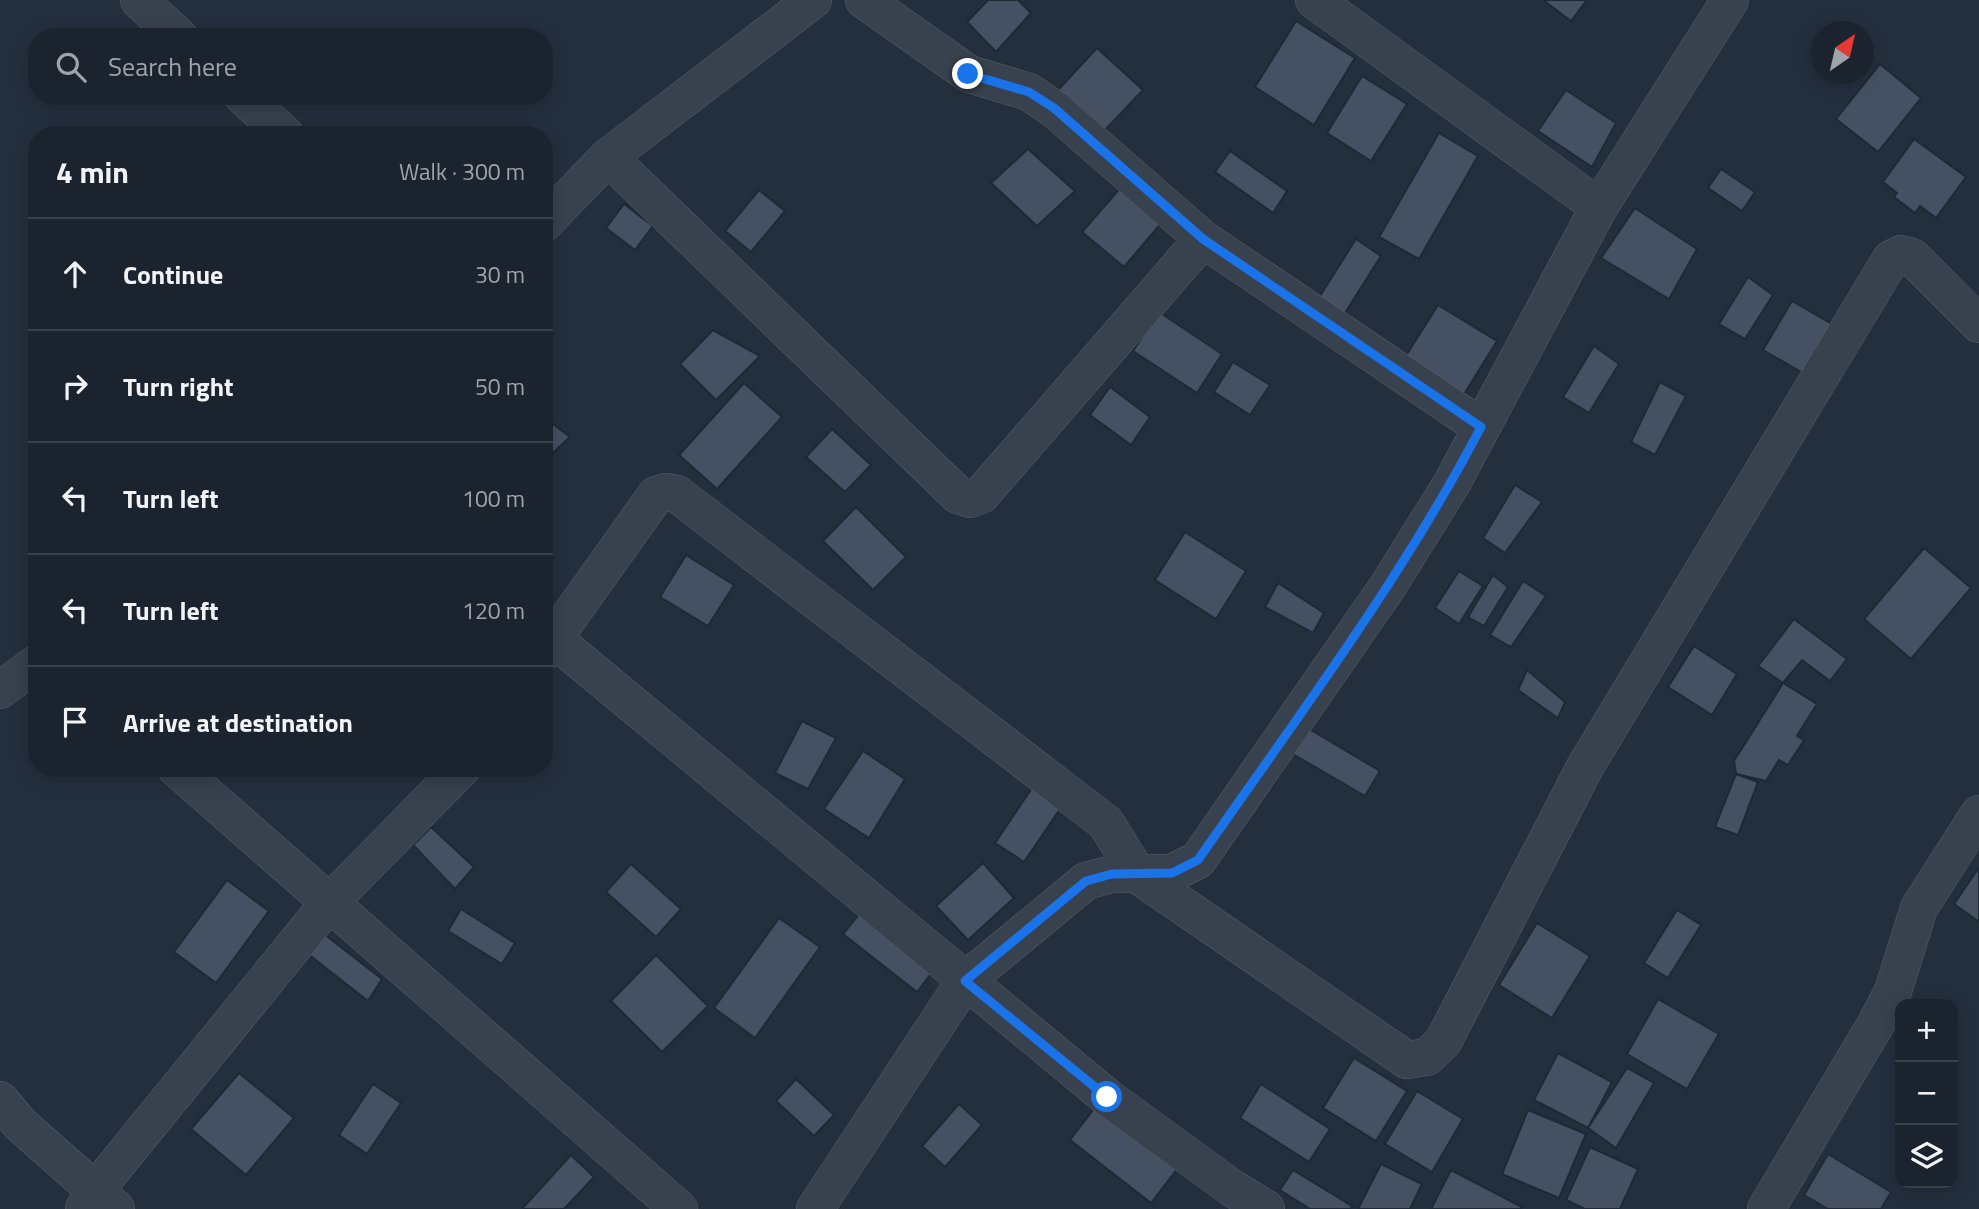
<!DOCTYPE html>
<meta charset="utf-8">
<style>
body{margin:0;font-family:"Titillium Web",sans-serif;background:#282f3a;color:#f1f3f6}
.controls{position:absolute;right:21px;bottom:21px;display:grid;overflow:hidden;border-radius:14px;box-shadow:0 4px 18px #0003}
.controls button{width:63px;height:63px;display:grid;place-items:center;padding:0;border:0;border-bottom:2px solid #39404a;background:#1b232e;color:#f1f3f6;font:35px sans-serif}
.compass{position:absolute;left:1811px;top:21px;width:63px;height:63px;border-radius:50%;background:#1b232e;box-shadow:0 4px 18px #0003;rotate:34deg}
.stop{position:absolute;width:21px;height:21px;margin:-16px;border:5px solid #1a73e8;border-radius:50%;background:#fff}
.stop.end{background:#1a73e8;border-color:#fff;box-shadow:0 2px 7px #0008}
.list{margin:0;padding:0;list-style:none}
h2{display:flex;justify-content:space-between;align-items:center;height:91px;margin:0;padding:0 28px;font-size:30px}
h2 small{font-size:23px;font-weight:400;color:#a0a4aa}
.list li{display:grid;grid-template-columns:46px 1fr auto;gap:21px;align-items:center;box-sizing:border-box;height:112px;padding:0 28px;border-top:2px solid #39404a}
.list b{display:block;font-size:26px;white-space:nowrap}
.list em{font-size:23px;font-style:normal;color:#a0a4aa}
.icon{flex:none;width:38px;height:38px;fill:none;stroke:currentColor;stroke-width:2;stroke-linecap:round;stroke-linejoin:round}
.map{position:relative;flex:none;width:1979px;height:1209px;overflow:hidden}
.search{position:absolute;background:#1b232e;box-shadow:0 4px 18px #0003;left:28px;top:28px;width:525px;height:77px;display:flex;align-items:center;gap:18px;box-sizing:border-box;padding:0 24px;border-radius:28px;color:#a0a4aa;font-size:26px}
.panel{position:absolute;background:#1b232e;box-shadow:0 4px 18px #0003;left:28px;top:126px;width:525px;height:651px;border-radius:28px}
.map>svg:first-child{display:block}
.building{fill:#455162;stroke:#1f2835;stroke-width:2}
.lines{fill:none;stroke-linecap:round;stroke-linejoin:round}
.street-casing{stroke:#565f6c;stroke-width:38}
.street{stroke:#38414e;stroke-width:37}
.route{stroke:#1a73e8;stroke-width:9}
</style>
<div class="map">
<svg width="1979" height="1209" viewBox="0 0 1979 1209">
<rect width="100%" height="100%" fill="#242f3e"/>
<g class="building">
<polygon points="988,0 1018,0 1031,13 996,52 967,22"/>
<polygon points="1543,0 1587,0 1571,21"/>
<polygon points="1296,21 1355,58 1314,125 1255,87"/>
<polygon points="1097,48 1143,90 1103,132 1058,90"/>
<polygon points="1880,64 1921,98 1878,152 1836,119"/>
<polygon points="1362,76 1407,104 1371,161 1327,133"/>
<polygon points="1566,90 1616,123 1592,167 1538,131"/>
<polygon points="1439,133 1478,156 1419,259 1379,237"/>
<polygon points="1914,139 1966,177 1936,218 1920,206 1915,213 1894,197 1897,193 1883,182"/>
<polygon points="1028,149 1075,191 1037,226 991,183"/>
<polygon points="1230,151 1287,191 1273,213 1215,172"/>
<polygon points="1721,169 1755,192 1742,211 1708,188"/>
<polygon points="1122,186 1163,221 1124,267 1082,232"/>
<polygon points="759,190 785,211 751,252 725,231"/>
<polygon points="624,204 653,226 635,250 606,228"/>
<polygon points="1635,208 1697,249 1669,299 1601,258"/>
<polygon points="1356,239 1381,256 1338,324 1313,307"/>
<polygon points="1748,277 1773,295 1745,339 1719,324"/>
<polygon points="1792,301 1837,327 1808,376 1763,350"/>
<polygon points="1438,305 1497,341 1461,399 1402,362"/>
<polygon points="1159,312 1222,354 1197,393 1133,351"/>
<polygon points="713,330 760,356 716,400 680,364"/>
<polygon points="1594,346 1619,364 1589,413 1563,397"/>
<polygon points="1233,362 1270,385 1250,415 1214,392"/>
<polygon points="1660,382 1686,396 1655,455 1631,442"/>
<polygon points="744,383 782,417 717,489 679,455"/>
<polygon points="1110,387 1150,417 1131,445 1090,415"/>
<polygon points="544,417 570,437 544,461"/>
<polygon points="832,429 871,465 845,492 806,457"/>
<polygon points="1515,485 1542,502 1505,553 1483,538"/>
<polygon points="856,507 906,557 873,590 823,541"/>
<polygon points="1185,532 1246,571 1216,619 1155,580"/>
<polygon points="1924,548 1971,588 1911,659 1864,619"/>
<polygon points="686,555 734,585 708,626 660,597"/>
<polygon points="1459,571 1483,586 1459,624 1435,608"/>
<polygon points="1493,575 1508,587 1484,626 1468,617"/>
<polygon points="1523,581 1546,596 1511,647 1490,635"/>
<polygon points="1278,583 1324,613 1313,633 1265,607"/>
<polygon points="1794,619 1847,659 1830,681 1802,660 1783,683 1758,666"/>
<polygon points="1694,646 1737,674 1712,715 1668,687"/>
<polygon points="1527,670 1565,702 1558,718 1518,690"/>
<polygon points="1783,683 1817,704 1797,736 1804,740 1788,765 1779,760 1766,781 1736,774 1734,761"/>
<polygon points="802,721 836,738 808,789 775,773"/>
<polygon points="1306,727 1380,771 1365,796 1291,753"/>
<polygon points="863,751 905,779 869,838 824,809"/>
<polygon points="1736,774 1758,782 1738,835 1715,827"/>
<polygon points="1032,788 1060,809 1024,862 995,843"/>
<polygon points="431,827 474,867 455,889 413,845"/>
<polygon points="983,863 1014,898 968,940 936,906"/>
<polygon points="631,864 681,909 656,937 606,892"/>
<polygon points="1978,869 1979,870 1979,922 1954,904"/>
<polygon points="227,880 269,911 216,983 174,952"/>
<polygon points="461,909 515,943 502,964 448,931"/>
<polygon points="1677,910 1701,925 1668,978 1644,963"/>
<polygon points="860,913 933,971 917,992 843,934"/>
<polygon points="779,918 820,947 755,1038 714,1008"/>
<polygon points="1537,923 1590,956 1552,1018 1499,985"/>
<polygon points="324,934 382,979 368,1001 308,954"/>
<polygon points="656,955 708,1006 662,1052 611,1001"/>
<polygon points="1658,999 1719,1034 1687,1089 1627,1054"/>
<polygon points="1558,1053 1612,1082 1588,1128 1534,1100"/>
<polygon points="1354,1058 1407,1091 1376,1141 1323,1108"/>
<polygon points="1627,1068 1654,1083 1616,1148 1588,1128"/>
<polygon points="239,1073 294,1118 246,1175 191,1129"/>
<polygon points="796,1079 834,1115 814,1136 776,1101"/>
<polygon points="373,1084 401,1103 367,1154 339,1135"/>
<polygon points="1261,1084 1330,1129 1309,1162 1240,1118"/>
<polygon points="1417,1091 1463,1119 1432,1172 1385,1144"/>
<polygon points="1100,1101 1181,1164 1151,1203 1070,1140"/>
<polygon points="959,1104 982,1125 945,1167 922,1146"/>
<polygon points="1528,1110 1586,1134 1559,1198 1502,1174"/>
<polygon points="1590,1147 1638,1169 1620,1209 1585,1209 1566,1200"/>
<polygon points="1828,1154 1891,1192 1881,1209 1828,1209 1804,1195"/>
<polygon points="571,1155 594,1177 564,1209 522,1209"/>
<polygon points="1381,1164 1422,1184 1410,1209 1358,1209"/>
<polygon points="1293,1170 1352,1206 1350,1209 1310,1209 1280,1190"/>
<polygon points="1451,1170 1522,1207 1520,1209 1431,1209"/>
</g>
<g class="lines">
<g class="street-casing">
<g id="street">
<polyline points="139,0 179,37"/>
<polyline points="864,0 969,74 1029,92 1054,109 1203,239 1481,427"/>
<polyline points="1314,0 1599,207"/>
<polyline points="243,96 285,135"/>
<polyline points="608,157 958,495 970,499 981,495 1203,239"/>
<polyline points="544,223 608,157 813,0"/>
<polyline points="544,631 1107,1097 1232,1188 1266,1209"/>
<polyline points="544,652 656,495 666,492 677,494 1106,823 1138,875 1407,1060 1427,1057 1443,1042 1585,767 1891,259 1901,254 1912,257 1979,324"/>
<polyline points="0,690 37,663"/>
<polyline points="176,768 679,1209"/>
<polyline points="0,1100 20,1124 116,1209"/>
<polyline points="84,1209 94,1192 329,903 462,768"/>
<polyline points="815,1209 965,981 1086,881 1112,874 1172,873 1198,860 1388,586 1452,483 1599,207 1730,0"/>
<polyline points="1766,1209 1877,1022 1893,991 1919,908 1979,814"/>
</g>
</g>
<use href="#street" class="street"/>
</g>
<g class="lines">
<path class="route" d="M968,74L1029,92L1054,108L1203,239L1481,427C1401,580 1296,719 1198,860L1172,873L1112,874L1086,881L965,981L1107,1097"/>
</g>
</svg>
<div class="controls">
<button>+</button>
<button>−</button>
<button><svg class="icon" aria-label="layers" viewBox="0 0 24 24"><path d="M12 4l9 5-9 5-9-5zM3 14l9 5 9-5"/></svg></button>
</div>
<svg class="compass" viewBox="-18 -18 36 36"><path d="M0-13l5 13h-10z" fill="#e53935"/><path d="M0 13l5-13h-10z" fill="#a0a4aa"/></svg>
<div class="stop" style="left:1107px;top:1097px"></div>
<div class="stop end" style="left:968px;top:74px"></div>
<div class="search"><svg class="icon" aria-label="search" viewBox="0 0 24 24"><circle cx="10" cy="10" r="6"/><path d="M15 15l6 6"/></svg>Search here</div>
<section class="panel">
<h2>4 min<small>Walk · 300 m</small></h2>
<ul class="list">
<li><svg class="icon" aria-label="ahead" viewBox="0 0 24 24"><path d="M12 20V5M6 11l6-6 6 6"/></svg><div><b>Continue</b></div><em>30 m</em></li>
<li><svg class="icon" aria-label="right" viewBox="0 0 24 24"><path d="M7 20v-9h11M14 6l5 5-5 5"/></svg><div><b>Turn right</b></div><em>50 m</em></li>
<li><svg class="icon" aria-label="left" viewBox="0 0 24 24"><path d="M17 20v-9H6M10 6l-5 5 5 5"/></svg><div><b>Turn left</b></div><em>100 m</em></li>
<li><svg class="icon" aria-label="left" viewBox="0 0 24 24"><path d="M17 20v-9H6M10 6l-5 5 5 5"/></svg><div><b>Turn left</b></div><em>120 m</em></li>
<li><svg class="icon" aria-label="arrive" viewBox="0 0 24 24"><path d="M6 21V4h12l-3 4 3 4H6"/></svg><div><b>Arrive at destination</b></div></li>
</ul>
</section>
</div>
